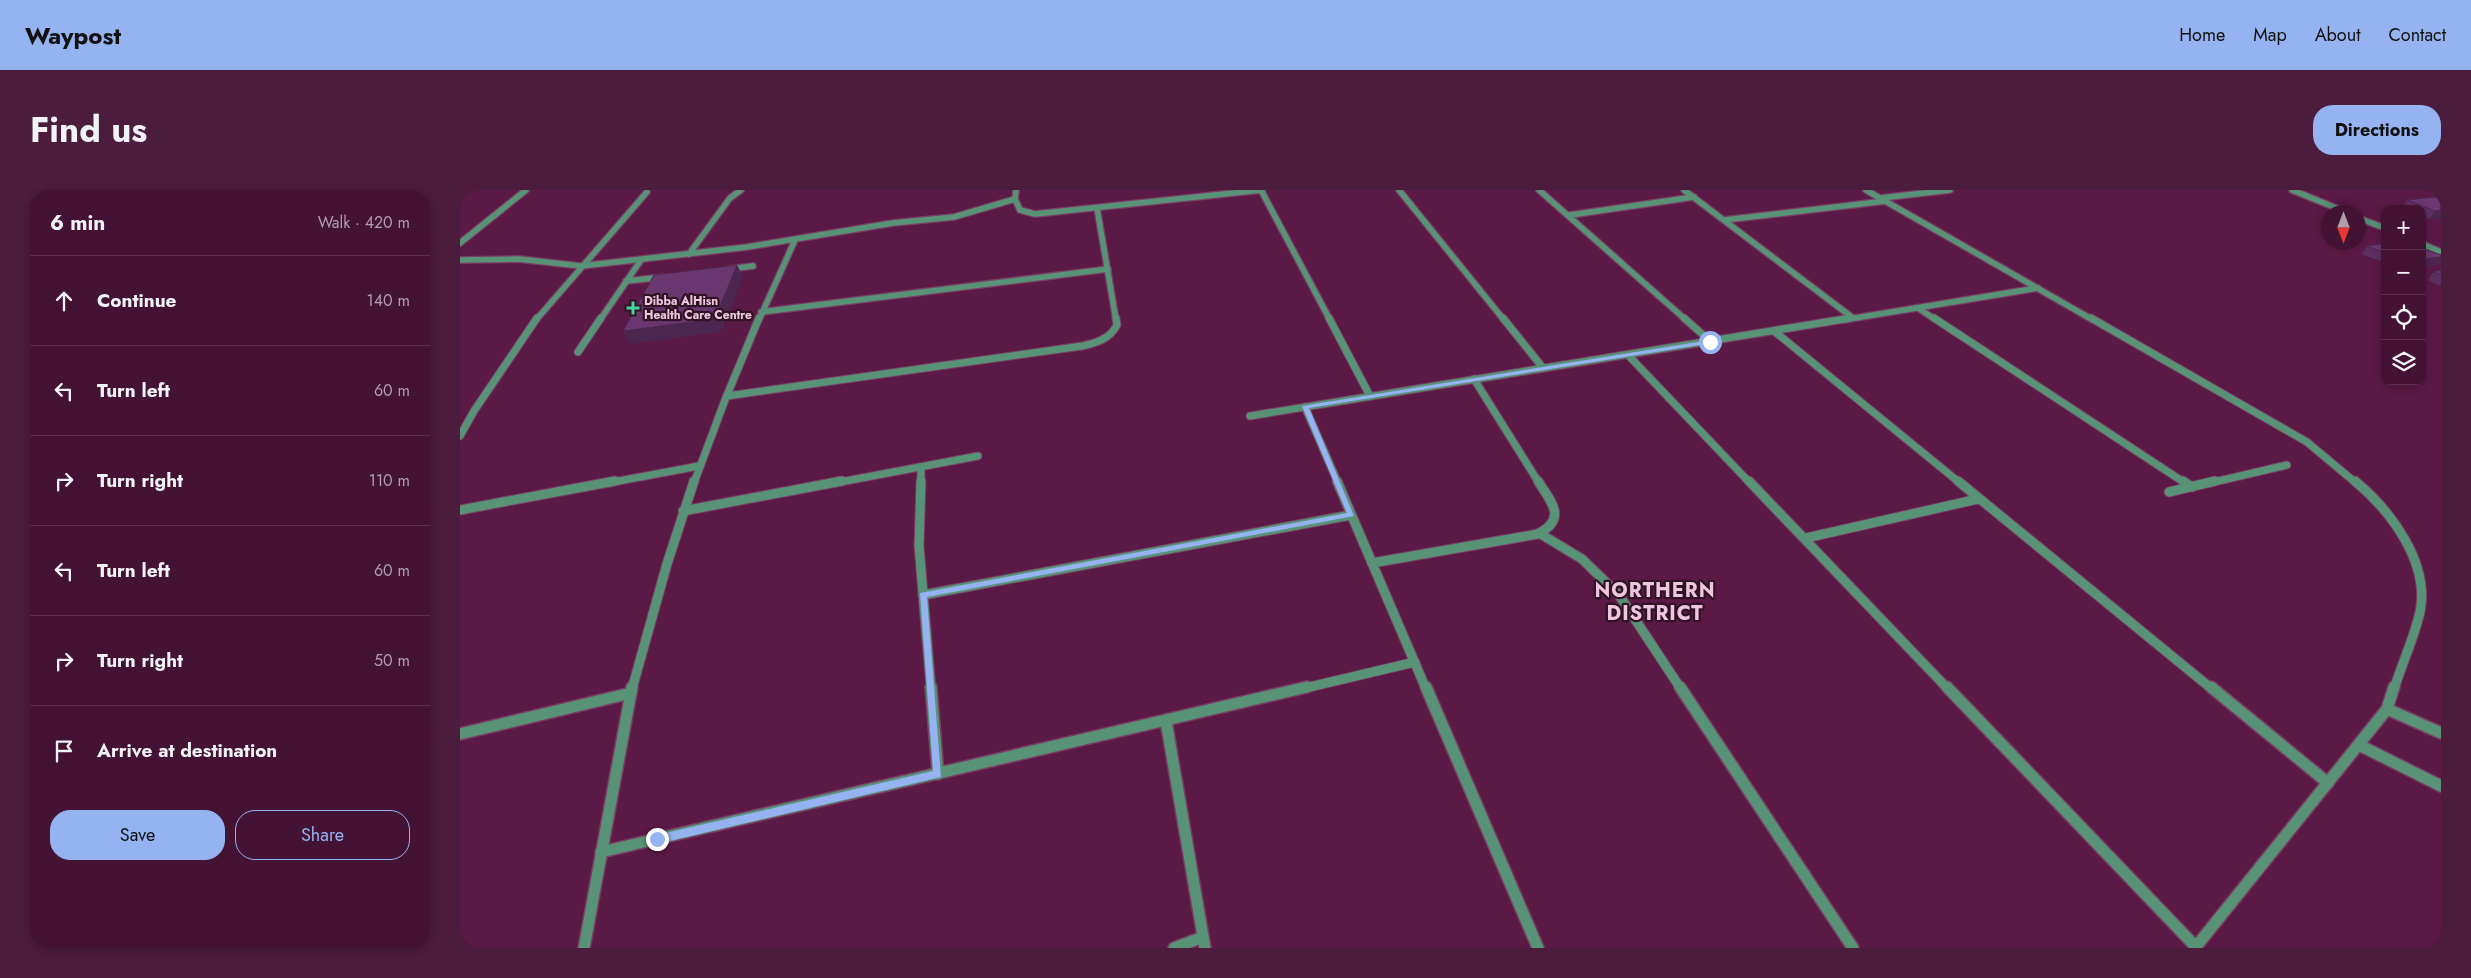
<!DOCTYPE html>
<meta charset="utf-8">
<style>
body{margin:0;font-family:Jost,sans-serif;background:#4b1c3c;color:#f1f3f6}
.controls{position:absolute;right:15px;top:15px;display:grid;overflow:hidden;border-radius:10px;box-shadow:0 2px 8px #0003}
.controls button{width:45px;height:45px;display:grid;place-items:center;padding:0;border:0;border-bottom:1px solid #5c324f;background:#441334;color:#f1f3f6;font:25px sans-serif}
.compass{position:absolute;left:1861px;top:15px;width:45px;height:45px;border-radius:50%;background:#441334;box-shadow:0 2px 8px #0003;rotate:180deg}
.stop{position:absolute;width:15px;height:15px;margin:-11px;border:4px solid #95b2f1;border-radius:50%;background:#fff}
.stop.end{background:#95b2f1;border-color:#fff;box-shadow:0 1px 5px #0008}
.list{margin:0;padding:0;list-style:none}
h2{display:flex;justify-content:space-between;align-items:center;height:65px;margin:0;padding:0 20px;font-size:21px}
h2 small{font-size:16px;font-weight:400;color:#af9eac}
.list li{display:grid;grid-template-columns:32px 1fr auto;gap:15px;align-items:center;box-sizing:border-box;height:90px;padding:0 20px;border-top:1px solid #5c324f}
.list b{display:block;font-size:19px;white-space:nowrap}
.list em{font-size:16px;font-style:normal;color:#af9eac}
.actions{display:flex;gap:10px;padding:15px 20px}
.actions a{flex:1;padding:11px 0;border:1px solid #95b2f1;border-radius:20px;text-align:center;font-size:18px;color:#95b2f1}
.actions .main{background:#95b2f1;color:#111}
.icon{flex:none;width:28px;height:28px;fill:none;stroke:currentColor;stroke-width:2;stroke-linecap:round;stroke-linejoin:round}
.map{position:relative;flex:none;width:1981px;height:758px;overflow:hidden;border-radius:20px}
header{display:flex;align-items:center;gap:30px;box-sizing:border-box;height:70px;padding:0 25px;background:#95b2f1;color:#111}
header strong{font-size:24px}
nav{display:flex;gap:28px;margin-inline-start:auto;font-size:18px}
.intro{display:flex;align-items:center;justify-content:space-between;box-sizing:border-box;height:120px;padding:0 30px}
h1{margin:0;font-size:35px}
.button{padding:12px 22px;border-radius:20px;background:#95b2f1;color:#111;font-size:18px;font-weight:700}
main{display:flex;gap:30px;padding:0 30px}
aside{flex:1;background:#441334;border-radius:20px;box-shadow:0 2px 8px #0003}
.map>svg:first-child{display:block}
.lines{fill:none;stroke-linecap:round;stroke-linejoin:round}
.minor-far3-casing{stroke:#793c63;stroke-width:8}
.minor-far2-casing{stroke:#793c63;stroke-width:9}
.minor-far1-casing{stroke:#793c63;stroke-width:11}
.minor-casing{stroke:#793c63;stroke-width:14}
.minor-far3{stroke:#589277;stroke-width:5.5}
.minor-far2{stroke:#589277;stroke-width:7}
.minor-far1{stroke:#589277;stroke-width:9}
.minor{stroke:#589277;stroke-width:11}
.wall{fill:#5c2f61}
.shaded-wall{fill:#4b264f}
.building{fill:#6b3771;stroke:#4b264f}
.route{fill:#95b2f1}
.poi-dot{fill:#48d49d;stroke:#301325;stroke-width:2}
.labels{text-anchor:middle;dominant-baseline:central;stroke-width:4.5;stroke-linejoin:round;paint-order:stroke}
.far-poi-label{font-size:12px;font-weight:bold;fill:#efc6dd;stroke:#301325;text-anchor:start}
.district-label{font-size:20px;font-weight:bold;letter-spacing:1px;fill:#efc6dd;stroke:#301325}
</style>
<header>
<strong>Waypost</strong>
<nav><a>Home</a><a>Map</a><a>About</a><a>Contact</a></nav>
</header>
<div class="intro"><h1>Find us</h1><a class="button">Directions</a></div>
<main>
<aside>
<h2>6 min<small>Walk · 420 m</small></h2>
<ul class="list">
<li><svg class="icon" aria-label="ahead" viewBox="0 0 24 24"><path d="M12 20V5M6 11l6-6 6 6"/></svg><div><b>Continue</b></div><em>140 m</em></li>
<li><svg class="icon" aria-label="left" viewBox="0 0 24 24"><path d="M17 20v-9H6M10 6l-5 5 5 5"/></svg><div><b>Turn left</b></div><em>60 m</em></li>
<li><svg class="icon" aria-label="right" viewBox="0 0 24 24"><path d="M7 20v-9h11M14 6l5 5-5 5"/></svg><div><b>Turn right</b></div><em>110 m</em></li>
<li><svg class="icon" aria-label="left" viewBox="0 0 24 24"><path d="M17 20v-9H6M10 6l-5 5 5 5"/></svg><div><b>Turn left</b></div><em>60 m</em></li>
<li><svg class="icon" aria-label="right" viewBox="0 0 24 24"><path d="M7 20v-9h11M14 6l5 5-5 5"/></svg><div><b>Turn right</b></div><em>50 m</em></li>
<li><svg class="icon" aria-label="arrive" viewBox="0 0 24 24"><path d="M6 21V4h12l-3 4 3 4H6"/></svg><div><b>Arrive at destination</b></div></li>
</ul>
<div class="actions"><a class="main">Save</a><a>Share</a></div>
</aside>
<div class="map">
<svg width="1981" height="758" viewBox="0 0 1981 758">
<rect width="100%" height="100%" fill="#5b1945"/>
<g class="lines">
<g class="minor-far3-casing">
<g id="minor-far3">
<polyline points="556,0 555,9 560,20 575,24 802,0"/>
<polyline points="801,0 870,130"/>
<polyline points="939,0 1044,130"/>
<polyline points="1079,0 1226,130"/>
<polyline points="1224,0 1393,128"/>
<polyline points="1406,0 1633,130"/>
<polyline points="1832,0 1886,22"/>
<polyline points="1421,8 1490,0"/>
<polyline points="637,18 656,130"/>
<polyline points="1110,25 1234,7"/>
<polyline points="1898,28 1925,38"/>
<polyline points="1264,30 1426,11"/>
<polyline points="0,53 66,0"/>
<polyline points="1962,54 1981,62"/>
<polyline points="229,64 270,8 281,0"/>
<polyline points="0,70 59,69 121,76 287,57 433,33 494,27 555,9"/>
<polyline points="269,79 293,76"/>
<polyline points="166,91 204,87"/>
<polyline points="1458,118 1476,130"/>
<polyline points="301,122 648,79"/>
<polyline points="76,130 187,2"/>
<polyline points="140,130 181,70"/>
<polyline points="299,130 335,50"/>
<polyline points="1383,130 1578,98"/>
</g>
</g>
<g class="minor-far2-casing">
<g id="minor-far2">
<polyline points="869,128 910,206"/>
<polyline points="1043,128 1083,178"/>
<polyline points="1224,128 1250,151"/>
<polyline points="1474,128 1725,293"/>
<polyline points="1631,128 1847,252 1896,293"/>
<polyline points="1314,141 1500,293"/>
<polyline points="118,162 141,128"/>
<polyline points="1168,165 1290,293"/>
<polyline points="1014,189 1079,293"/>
<path d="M267,206L622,156C636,153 650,149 657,135L656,128"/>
<polyline points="845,217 878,293"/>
<polyline points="790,226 1391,128"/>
<polyline points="0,246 14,221 77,128"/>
<polyline points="148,293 239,276"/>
<polyline points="234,293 265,210 299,128"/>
<polyline points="375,293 518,266"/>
<polyline points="461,293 461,277"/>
<polyline points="1750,293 1827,275"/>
</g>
</g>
<g class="minor-far1-casing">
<g id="minor-far1">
<polyline points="461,291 459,356 471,499"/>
<polyline points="877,291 966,499"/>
<polyline points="1289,291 1488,499"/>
<polyline points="1498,291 1752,499"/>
<polyline points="1723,291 1732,297"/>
<path d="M1895,291C1931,321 1970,373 1960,422C1954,448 1942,474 1934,499"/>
<polyline points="1709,302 1755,291"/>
<polyline points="0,320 155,291"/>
<polyline points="223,321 382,291"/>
<polyline points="1079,343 1122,369 1159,405 1221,499"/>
<polyline points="1346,348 1518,309"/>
<path d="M912,373L1078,344C1108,328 1091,312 1078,291"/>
<polyline points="463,405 891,325"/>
<polyline points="172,499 207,374 234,291"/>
<polyline points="841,499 955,472"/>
</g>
</g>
<g class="minor-casing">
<g id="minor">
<polyline points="471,497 478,584"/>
<polyline points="966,497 1078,758"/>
<polyline points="1220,497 1393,758"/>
<polyline points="1487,497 1736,757"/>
<polyline points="1751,497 1868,593"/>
<polyline points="1927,519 1981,543"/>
<polyline points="706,531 745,758"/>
<polyline points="0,544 171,503"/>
<polyline points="1899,555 1981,596"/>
<polyline points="141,662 847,497"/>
<polyline points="124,758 172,497"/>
<polyline points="714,758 743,747"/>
<polyline points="1735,758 1927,519 1934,497"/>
</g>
</g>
<use href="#minor-far3" class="minor-far3"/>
<use href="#minor-far2" class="minor-far2"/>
<use href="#minor-far1" class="minor-far1"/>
<use href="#minor" class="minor"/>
</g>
<g class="wall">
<polygon points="1975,7 1981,28 1970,29 1962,26 1962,19 1944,19 1942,18 1947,10"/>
<polygon points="1925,53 1925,73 1902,64 1907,56"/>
<polygon points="1981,80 1981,96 1968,90 1973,82"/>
</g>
<g class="shaded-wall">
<polygon points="1981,20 1981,28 1970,29 1975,21"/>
<polygon points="1981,67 1981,71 1979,75 1962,77 1962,69"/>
<polygon points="277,75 283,87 261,142 170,154 163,141"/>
</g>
<g class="building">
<polygon points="1975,7 1981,9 1981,20 1975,21 1947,10"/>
<polygon points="1925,53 1925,63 1907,56"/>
<polygon points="1962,58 1981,65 1981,67 1962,69"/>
<polygon points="277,75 255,129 163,141 194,85"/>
<polygon points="1981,80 1981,85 1973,82"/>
</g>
<polygon class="route" points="1250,150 1252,153 849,218 894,326 467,407 481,587 197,654 192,649 197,645 473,581 460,403 887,323 842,216"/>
<path class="poi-dot" d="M170.5 110.5h5v5h5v5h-5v5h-5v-5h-5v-5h5z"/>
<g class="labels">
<g class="far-poi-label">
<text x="184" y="111">Dibba AlHisn<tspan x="184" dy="14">Health Care Centre</tspan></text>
</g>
<g class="district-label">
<text x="1195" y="400">NORTHERN<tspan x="1195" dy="23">DISTRICT</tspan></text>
</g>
</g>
</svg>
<div class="controls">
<button>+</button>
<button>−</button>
<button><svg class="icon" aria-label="locate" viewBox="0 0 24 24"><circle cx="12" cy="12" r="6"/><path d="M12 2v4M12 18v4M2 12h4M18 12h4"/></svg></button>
<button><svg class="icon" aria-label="layers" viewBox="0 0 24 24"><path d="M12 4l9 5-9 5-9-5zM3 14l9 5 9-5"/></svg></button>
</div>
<svg class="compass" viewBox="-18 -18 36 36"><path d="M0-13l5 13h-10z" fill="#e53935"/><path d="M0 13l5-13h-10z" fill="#af9eac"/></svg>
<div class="stop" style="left:1250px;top:152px"></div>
<div class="stop end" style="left:197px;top:649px"></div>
</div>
</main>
